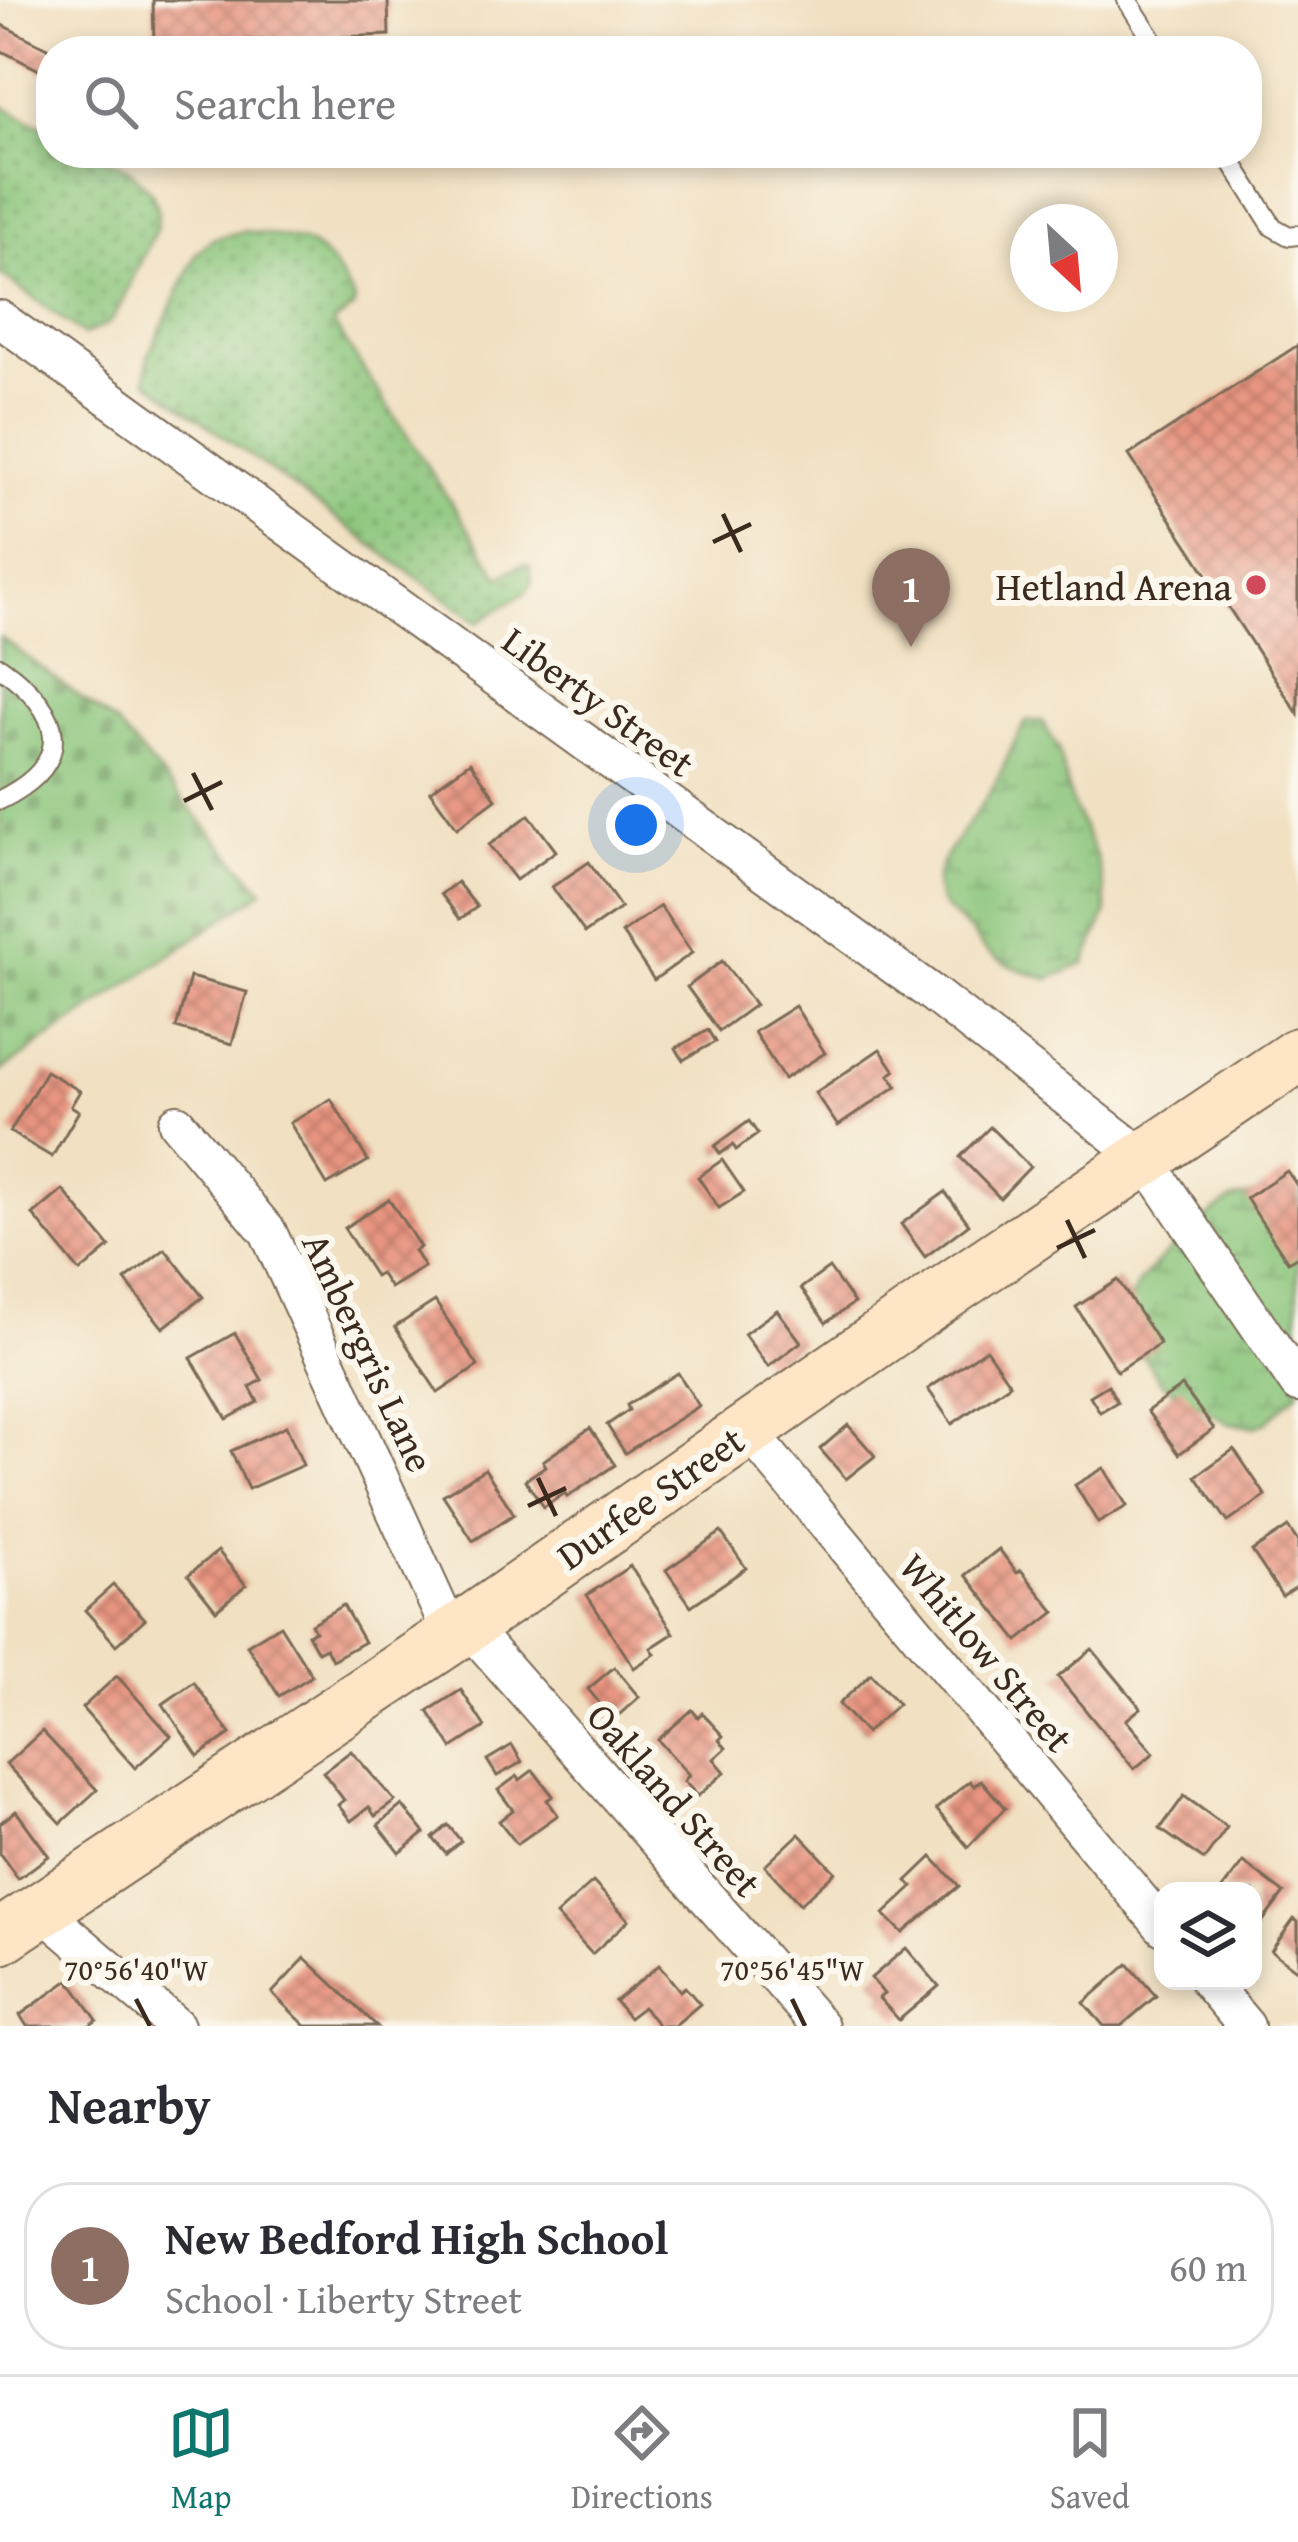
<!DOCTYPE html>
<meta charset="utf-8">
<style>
body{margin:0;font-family:"Gentium Book Plus",serif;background:#f2f2f3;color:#2b2b33}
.controls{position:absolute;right:36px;bottom:36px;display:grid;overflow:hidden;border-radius:24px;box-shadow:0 6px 18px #0003}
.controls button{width:108px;height:108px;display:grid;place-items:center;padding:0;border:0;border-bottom:3px solid #e1e1e2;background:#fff;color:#2b2b33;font:60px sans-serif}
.compass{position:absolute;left:1010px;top:204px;width:108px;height:108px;border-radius:50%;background:#fff;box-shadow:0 6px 18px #0003;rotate:154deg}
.you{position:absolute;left:636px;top:825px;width:42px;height:42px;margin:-30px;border:9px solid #fff;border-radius:50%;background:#1a73e8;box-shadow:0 0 0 18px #1a73e833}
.badge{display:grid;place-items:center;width:78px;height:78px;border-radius:50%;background:#0f766e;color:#fff;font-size:39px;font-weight:700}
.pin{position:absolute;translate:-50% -99px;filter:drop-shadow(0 3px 6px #0008)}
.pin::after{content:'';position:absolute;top:63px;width:42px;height:36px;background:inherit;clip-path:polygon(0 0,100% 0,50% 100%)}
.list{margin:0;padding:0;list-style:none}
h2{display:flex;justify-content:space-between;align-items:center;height:156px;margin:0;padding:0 48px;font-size:51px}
h2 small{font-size:39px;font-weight:400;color:#7c7c81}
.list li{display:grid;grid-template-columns:78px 1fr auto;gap:36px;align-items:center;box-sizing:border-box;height:168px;margin:0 24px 24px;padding:0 24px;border:3px solid #e1e1e2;border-radius:48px}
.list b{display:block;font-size:45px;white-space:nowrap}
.list p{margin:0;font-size:39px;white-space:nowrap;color:#7c7c81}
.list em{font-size:39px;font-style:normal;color:#7c7c81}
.icon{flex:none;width:66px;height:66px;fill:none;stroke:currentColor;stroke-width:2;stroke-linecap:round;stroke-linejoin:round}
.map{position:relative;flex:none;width:1298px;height:2026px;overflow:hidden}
.search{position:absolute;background:#fff;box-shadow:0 6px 18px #0003;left:36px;right:36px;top:36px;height:132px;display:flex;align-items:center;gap:30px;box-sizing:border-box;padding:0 42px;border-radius:48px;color:#7c7c81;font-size:45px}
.sheet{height:348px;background:#fff}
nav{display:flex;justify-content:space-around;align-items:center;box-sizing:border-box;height:168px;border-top:3px solid #e1e1e2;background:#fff;font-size:33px;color:#7c7c81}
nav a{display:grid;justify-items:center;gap:6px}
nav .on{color:#0f766e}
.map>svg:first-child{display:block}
.grass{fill:url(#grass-dots);stroke:#62784c;stroke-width:3}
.wetland{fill:url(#wetland-marsh);stroke:#62784c;stroke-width:3}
.cemetery{fill:url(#cemetery-stones);stroke:#62784c;stroke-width:3}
.building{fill:url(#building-cross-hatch)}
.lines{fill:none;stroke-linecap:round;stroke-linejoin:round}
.lane-casing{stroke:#7b6a57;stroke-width:22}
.street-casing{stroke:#7b6a57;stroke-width:40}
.secondary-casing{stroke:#7b6a57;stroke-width:58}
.lane{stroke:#fff;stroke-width:18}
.street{stroke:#fff;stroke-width:36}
.secondary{stroke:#fee5c5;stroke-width:54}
.ticks{fill:none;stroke:#3b2a1e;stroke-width:4.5}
.poi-dot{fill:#d1495b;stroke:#fbf7ec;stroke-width:4.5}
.labels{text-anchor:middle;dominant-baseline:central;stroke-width:12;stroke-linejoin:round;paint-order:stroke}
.poi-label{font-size:39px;fill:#3b2a1e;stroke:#fbf7ec;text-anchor:end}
.street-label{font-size:39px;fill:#3b2a1e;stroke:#fbf7ec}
.ticks-label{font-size:30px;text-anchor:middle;fill:#3b2a1e;stroke:#fbf7ec;stroke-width:12;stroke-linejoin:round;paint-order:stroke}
</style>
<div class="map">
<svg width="1298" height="2026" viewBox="0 0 1298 2026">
<defs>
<pattern id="grass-dots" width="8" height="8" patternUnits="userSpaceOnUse" patternTransform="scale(3)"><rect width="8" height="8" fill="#8ac57a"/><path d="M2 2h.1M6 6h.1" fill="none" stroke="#72a063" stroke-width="1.8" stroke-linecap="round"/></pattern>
<pattern id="wetland-marsh" width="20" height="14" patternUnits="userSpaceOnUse" patternTransform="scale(3)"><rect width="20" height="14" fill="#8ac57a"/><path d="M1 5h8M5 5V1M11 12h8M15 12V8" fill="none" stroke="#72a063"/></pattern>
<pattern id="cemetery-stones" width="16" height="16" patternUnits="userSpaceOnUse" patternTransform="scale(3)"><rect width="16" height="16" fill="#8ac57a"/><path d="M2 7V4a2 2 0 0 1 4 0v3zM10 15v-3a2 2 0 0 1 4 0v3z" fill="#72a063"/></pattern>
<pattern id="building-cross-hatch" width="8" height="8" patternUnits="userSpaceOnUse" patternTransform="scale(3)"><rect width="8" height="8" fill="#e89581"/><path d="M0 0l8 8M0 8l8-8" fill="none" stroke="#bd7a69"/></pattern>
</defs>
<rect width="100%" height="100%" fill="#fbf7ec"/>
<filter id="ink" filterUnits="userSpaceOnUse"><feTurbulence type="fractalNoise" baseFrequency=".00833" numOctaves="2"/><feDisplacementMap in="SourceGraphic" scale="24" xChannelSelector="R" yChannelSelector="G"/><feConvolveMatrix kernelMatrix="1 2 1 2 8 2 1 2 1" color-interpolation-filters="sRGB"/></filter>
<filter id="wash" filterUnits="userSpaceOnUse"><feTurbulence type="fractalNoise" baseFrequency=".004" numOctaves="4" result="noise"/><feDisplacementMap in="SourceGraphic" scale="48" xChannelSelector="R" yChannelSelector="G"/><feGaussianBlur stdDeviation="2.7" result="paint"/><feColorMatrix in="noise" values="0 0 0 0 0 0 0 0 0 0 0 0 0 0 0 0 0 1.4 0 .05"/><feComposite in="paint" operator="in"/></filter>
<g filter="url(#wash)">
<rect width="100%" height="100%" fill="#f1e0c1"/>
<g class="grass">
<polygon points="0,105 51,131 51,153 95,153 131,171 152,193 158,211 157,227 116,314 109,323 84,335 0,274"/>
<path d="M244,231C311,240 321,240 355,301L353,309L333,323L500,577L522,564L530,566L532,584L526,592L478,622L146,380L148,356L197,253L212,239Z"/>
</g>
<g class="wetland">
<path d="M1027,721H1042L1058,748L1071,801L1096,856L1104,888L1107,912L1085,963L1049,979C1027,973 998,963 982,947C978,943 976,937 971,932C957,918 934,907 936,881C939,857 976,816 989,794C1005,770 1010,744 1027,721Z"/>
<polygon points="1273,1191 1298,1191 1298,1392 1267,1421 1256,1427 1230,1424 1161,1382 1123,1327 1131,1297 1140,1281 1187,1232 1231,1200"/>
</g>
<polygon class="cemetery" points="0,637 116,724 263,891 0,1072"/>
<g id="blocks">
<g class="building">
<polygon points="153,0 388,0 389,35 154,44"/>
<polygon points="0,24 51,50 51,76 0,50"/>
<polygon points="1298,345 1298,714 1129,455"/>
<polygon points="470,762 496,799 457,828 430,791"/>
<polygon points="529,815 556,851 516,880 489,845"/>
<polygon points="589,862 621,908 585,933 552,887"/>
<polygon points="457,882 477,907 460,919 441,894"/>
<polygon points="660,906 692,953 654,980 622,933"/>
<polygon points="722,961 755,1005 719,1031 687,987"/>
<polygon points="190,977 247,992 232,1044 176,1028"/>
<polygon points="795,1006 825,1053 784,1079 754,1032"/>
<polygon points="708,1030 715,1042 683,1060 676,1048"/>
<polygon points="880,1049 895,1071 889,1075 897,1086 838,1126 815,1093"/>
<polygon points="46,1071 80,1091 71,1106 79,1111 52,1157 10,1132"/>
<polygon points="331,1099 368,1161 327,1185 290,1123"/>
<polygon points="749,1121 758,1134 736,1150 733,1145 720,1154 715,1146"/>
<polygon points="990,1127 1030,1167 1000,1198 960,1157"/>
<polygon points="722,1160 744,1192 719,1208 698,1177"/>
<polygon points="1287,1171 1298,1187 1298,1256 1288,1262 1246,1198"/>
<polygon points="63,1190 110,1247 80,1272 33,1215"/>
<polygon points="945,1192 969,1224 925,1257 901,1224"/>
<polygon points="389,1199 420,1247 414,1251 424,1267 390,1288 380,1273 375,1276 344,1228"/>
<polygon points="165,1249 203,1297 163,1328 125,1280"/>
<polygon points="829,1268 854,1303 826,1323 801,1288"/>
<polygon points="1118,1280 1160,1344 1117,1371 1076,1307"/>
<polygon points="435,1301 478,1366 438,1393 395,1327"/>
<polygon points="777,1310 801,1342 768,1367 744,1334"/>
<polygon points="235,1333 262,1380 250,1387 258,1402 227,1419 191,1358"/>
<polygon points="986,1349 1010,1384 952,1424 928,1389"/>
<polygon points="678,1373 699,1406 625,1453 607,1425 629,1410 627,1405"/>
<polygon points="1108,1385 1117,1402 1100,1412 1090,1396"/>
<polygon points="1182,1386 1214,1429 1179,1454 1147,1411"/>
<polygon points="848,1425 875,1456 846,1479 820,1449"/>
<polygon points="286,1426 303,1465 248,1489 231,1451"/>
<polygon points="590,1428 615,1465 567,1497 565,1493 544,1507 525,1480 546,1466 543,1461"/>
<polygon points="1234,1449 1266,1496 1228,1522 1196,1476"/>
<polygon points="1104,1468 1127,1506 1098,1523 1075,1485"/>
<polygon points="485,1469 514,1514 473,1541 443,1495"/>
<polygon points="1288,1527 1298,1542 1298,1586 1282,1596 1252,1551"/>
<polygon points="721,1532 746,1568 691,1606 666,1570"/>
<polygon points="999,1549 1017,1573 1021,1570 1055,1612 1018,1641 966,1575"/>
<polygon points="218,1551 246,1585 216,1610 188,1575"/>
<polygon points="630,1566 674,1633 651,1648 655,1654 634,1668 587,1595"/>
<polygon points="113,1585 145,1619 116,1645 85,1610"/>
<polygon points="343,1605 364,1642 332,1660 326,1648 318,1652 308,1634 315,1631 311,1624"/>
<polygon points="280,1625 312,1676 279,1696 247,1645"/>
<polygon points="1092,1649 1141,1708 1126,1720 1154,1753 1134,1769 1058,1677"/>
<polygon points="614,1667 639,1697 613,1720 588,1689"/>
<polygon points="871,1674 898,1704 866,1733 839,1704"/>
<polygon points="117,1676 171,1736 135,1768 82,1708"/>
<polygon points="194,1682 230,1734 198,1756 163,1704"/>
<polygon points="461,1690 485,1727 452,1748 428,1711"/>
<polygon points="692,1710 698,1717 702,1713 723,1736 719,1740 726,1748 714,1759 725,1772 698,1796 684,1781 689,1775 658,1740"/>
<polygon points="42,1731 97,1790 61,1823 6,1764"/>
<polygon points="512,1745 522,1762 497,1776 487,1760"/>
<polygon points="351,1751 395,1801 375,1816 369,1807 351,1821 338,1805 344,1800 323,1772"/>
<polygon points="533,1770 553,1796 547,1800 558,1815 517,1844 499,1821 513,1810 498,1790 517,1776 520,1780"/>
<polygon points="981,1780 1005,1808 968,1847 936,1809 970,1781 974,1786"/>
<polygon points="1184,1796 1227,1827 1204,1860 1160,1829"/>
<polygon points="402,1805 425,1833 400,1853 378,1825"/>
<polygon points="16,1811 49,1856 18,1879 0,1854 0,1823"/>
<polygon points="448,1825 461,1841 446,1854 433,1838"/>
<polygon points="799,1834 835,1872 800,1904 765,1866"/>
<polygon points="932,1857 959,1886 903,1933 884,1914 913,1887 907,1881"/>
<polygon points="1243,1862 1284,1893 1260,1925 1253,1920 1253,1891 1221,1891"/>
<polygon points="593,1882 629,1920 592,1954 556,1915"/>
<polygon points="1294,1919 1298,1922 1298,1971 1271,1951"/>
<polygon points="906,1948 939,1986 899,2020 879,1998 884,1994 871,1978"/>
<polygon points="305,1958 377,2026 306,2026 272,1993"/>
<polygon points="1128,1964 1156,1996 1121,2026 1104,2026 1084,2003"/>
<polygon points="659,1965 680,1991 685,1987 700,2004 674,2026 659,2026 643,2007 629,2018 615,2001"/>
<polygon points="69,1980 97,2020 89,2026 27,2026 20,2015"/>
</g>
</g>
</g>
<g filter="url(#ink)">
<use href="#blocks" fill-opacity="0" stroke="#7b6a57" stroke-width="3"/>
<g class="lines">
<g class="lane-casing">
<g id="lane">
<polyline points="1127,0 1160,51"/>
<polyline points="1226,153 1273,227 1289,236 1298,235"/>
<path d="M0,667C64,712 77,762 0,800"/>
</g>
</g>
<g class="street-casing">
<g id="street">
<polyline points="0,319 933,994 1144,1158 1298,1384"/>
<polyline points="177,1123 268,1232 452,1636"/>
<polyline points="747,1429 1163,1927"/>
<polyline points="468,1626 820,2026"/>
<polyline points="43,1912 176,2026"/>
<polyline points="1208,1981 1246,2026"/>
</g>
</g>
<g class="secondary-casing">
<polyline id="secondary" points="0,1937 452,1636 958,1284 1298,1055"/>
</g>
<use href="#lane" class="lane"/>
<use href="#street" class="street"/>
<use href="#secondary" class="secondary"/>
</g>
</g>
<path class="ticks" d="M723,514L741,552M713,542L751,524M193,773L212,810M184,801L222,782M1067,1220L1085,1258M1057,1248L1095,1230M538,1478L556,1516M528,1506L566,1488M136,1999L150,2026M792,1999L805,2026"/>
<circle class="poi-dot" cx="1256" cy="585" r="12"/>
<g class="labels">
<g class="poi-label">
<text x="1232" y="585">Hetland Arena</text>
</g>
<g class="street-label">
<text transform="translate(599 701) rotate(36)">Liberty Street</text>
<text transform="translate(369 1352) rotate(65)">Ambergris Lane</text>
<text transform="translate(650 1497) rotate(-35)">Durfee Street</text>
<text transform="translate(987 1652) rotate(50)">Whitlow Street</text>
<text transform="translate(675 1799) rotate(49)">Oakland Street</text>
</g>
</g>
<g class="ticks-label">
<text x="136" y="1980">70°56'40"W</text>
<text x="792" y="1980">70°56'45"W</text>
</g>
</svg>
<div class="controls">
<button><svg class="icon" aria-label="layers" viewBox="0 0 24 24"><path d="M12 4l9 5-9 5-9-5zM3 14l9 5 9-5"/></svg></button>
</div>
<svg class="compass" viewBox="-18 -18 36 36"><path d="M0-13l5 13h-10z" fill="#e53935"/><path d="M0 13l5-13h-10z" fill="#7c7c81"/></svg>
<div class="you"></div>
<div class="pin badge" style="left:911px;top:647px;background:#8d6e63">1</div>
<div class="search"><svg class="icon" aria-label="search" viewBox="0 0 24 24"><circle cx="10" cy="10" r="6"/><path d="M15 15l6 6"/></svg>Search here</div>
</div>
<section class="sheet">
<h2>Nearby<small></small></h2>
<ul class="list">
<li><span class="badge" style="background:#8d6e63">1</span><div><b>New Bedford High School</b><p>School · Liberty Street</p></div><em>60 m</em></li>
</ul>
</section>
<nav>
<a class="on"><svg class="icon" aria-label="map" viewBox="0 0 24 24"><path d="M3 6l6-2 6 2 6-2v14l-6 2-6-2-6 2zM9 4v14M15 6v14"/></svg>Map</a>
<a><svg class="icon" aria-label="directions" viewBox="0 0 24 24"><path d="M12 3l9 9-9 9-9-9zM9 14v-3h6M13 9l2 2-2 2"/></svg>Directions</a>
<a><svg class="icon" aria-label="saved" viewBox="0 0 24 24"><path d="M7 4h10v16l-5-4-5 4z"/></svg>Saved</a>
</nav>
